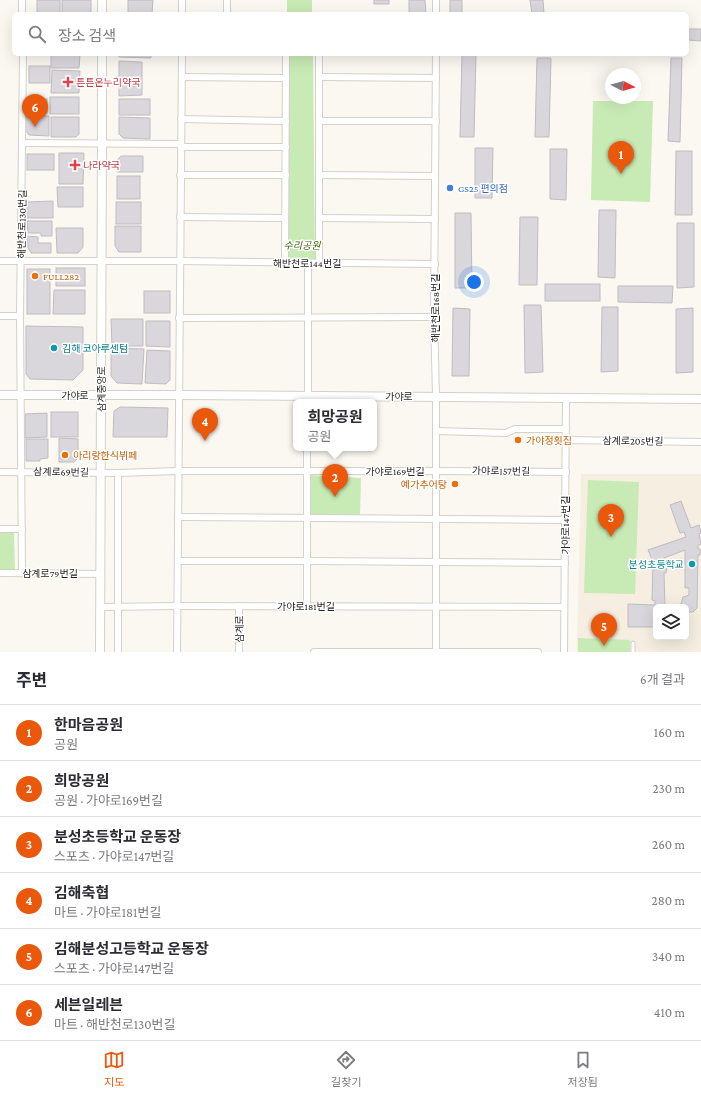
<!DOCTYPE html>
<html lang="ko">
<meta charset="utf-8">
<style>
body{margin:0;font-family:"Crimson Pro","Noto Sans KR",serif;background:#f2f2f3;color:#2b2b33}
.controls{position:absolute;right:12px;bottom:12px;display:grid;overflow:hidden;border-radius:6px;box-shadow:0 4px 16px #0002}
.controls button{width:36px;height:36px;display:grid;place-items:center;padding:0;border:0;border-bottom:1px solid #e1e1e2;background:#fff;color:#2b2b33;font:20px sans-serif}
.compass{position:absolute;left:605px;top:68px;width:36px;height:36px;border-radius:50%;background:#fff;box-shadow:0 4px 16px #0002;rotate:96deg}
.you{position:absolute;left:474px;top:282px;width:14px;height:14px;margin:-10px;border:3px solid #fff;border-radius:50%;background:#1a73e8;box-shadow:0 0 0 6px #1a73e833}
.badge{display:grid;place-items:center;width:26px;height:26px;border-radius:50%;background:#ea580c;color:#fff;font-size:13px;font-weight:700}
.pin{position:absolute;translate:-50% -33px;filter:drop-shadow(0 1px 2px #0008)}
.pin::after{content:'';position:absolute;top:21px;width:14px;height:12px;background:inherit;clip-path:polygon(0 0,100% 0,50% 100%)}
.popup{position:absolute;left:293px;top:399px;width:84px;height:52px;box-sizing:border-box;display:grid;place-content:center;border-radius:6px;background:#fff;filter:drop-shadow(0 1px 3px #0005);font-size:13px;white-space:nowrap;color:#7c7c81}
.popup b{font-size:15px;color:#2b2b33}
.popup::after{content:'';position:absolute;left:50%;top:100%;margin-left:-8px;border:8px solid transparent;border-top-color:#fff}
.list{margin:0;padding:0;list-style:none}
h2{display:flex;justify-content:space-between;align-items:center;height:52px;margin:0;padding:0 16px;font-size:17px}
h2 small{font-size:13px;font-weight:400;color:#7c7c81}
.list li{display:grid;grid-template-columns:26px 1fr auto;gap:12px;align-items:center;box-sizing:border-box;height:56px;padding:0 16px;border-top:1px solid #e1e1e2}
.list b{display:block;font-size:15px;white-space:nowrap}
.list p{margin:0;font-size:13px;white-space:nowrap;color:#7c7c81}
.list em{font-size:13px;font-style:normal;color:#7c7c81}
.icon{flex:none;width:22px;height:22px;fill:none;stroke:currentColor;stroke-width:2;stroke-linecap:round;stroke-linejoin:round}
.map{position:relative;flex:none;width:701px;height:652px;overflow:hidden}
.search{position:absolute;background:#fff;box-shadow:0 4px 16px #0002;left:12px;right:12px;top:12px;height:44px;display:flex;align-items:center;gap:10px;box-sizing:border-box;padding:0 14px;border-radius:6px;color:#7c7c81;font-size:15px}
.sheet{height:388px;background:#fff}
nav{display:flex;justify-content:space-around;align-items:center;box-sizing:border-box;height:56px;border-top:1px solid #e1e1e2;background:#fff;font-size:11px;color:#7c7c81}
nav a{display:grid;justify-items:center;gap:2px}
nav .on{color:#ea580c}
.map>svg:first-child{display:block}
.built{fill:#f5eee1;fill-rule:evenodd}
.green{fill:#c8eab4}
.building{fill:#d9d6dc;stroke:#bfbcc2}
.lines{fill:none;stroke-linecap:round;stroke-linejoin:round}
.lane-casing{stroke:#d4d0ca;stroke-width:5}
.street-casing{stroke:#d4d0ca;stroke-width:8}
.secondary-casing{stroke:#d4d0ca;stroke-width:10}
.lane{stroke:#fff;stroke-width:3}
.street{stroke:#fff;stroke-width:6}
.secondary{stroke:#fff;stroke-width:8}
.health-dot{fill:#e0444e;stroke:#fff;stroke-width:1.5}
.shop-dot{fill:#3f7fe0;stroke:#fff;stroke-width:1.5}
.food-dot{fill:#e8710a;stroke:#fff;stroke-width:1.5}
.culture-dot{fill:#0f9aa8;stroke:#fff;stroke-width:1.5}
.labels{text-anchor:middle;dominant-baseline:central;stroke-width:3;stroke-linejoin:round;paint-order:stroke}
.health-label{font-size:10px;fill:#be3a42;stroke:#fff;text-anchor:start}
.shop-label{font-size:10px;fill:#366cbe;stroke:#fff;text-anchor:start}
.street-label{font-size:10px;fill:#262422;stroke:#fff}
.park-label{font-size:10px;font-style:italic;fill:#346403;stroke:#fff}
.food-label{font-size:10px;fill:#c56008;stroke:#fff;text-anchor:start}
.culture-label{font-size:10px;fill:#0d838f;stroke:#fff;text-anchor:start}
</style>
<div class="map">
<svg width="701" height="652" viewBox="0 0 701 652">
<rect width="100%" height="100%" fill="#fbf8f2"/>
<path class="built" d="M581,474H701V652H577ZM656,607H686V637H656Z"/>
<g class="green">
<rect x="287" y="0" width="25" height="14"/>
<polygon points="288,54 313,54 315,259 289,258"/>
<polygon points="593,101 653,101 650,202 591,200"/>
<polygon points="309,475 361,478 360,516 309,515"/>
<polygon points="588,480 639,482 635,594 584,593"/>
<polygon points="0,531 14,532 15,570 0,571"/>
<polygon points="578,638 630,640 630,652 578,652"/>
</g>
<g class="building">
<rect x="37" y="0" width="23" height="14"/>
<polygon points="62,0 91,0 91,13 89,14 62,14"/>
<polygon points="128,0 153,0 152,14 128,14"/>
<rect x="374" y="0" width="15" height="4"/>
<polygon points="409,0 425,0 426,14 409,14"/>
<rect x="450" y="0" width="12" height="14"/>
<polygon points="530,0 543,0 544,14 532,14"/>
<polygon points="688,29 701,29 701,41 688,40"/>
<polygon points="51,54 80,54 79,68 51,68"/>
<polygon points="119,54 151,54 151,58 119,57"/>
<polygon points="462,54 476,54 474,137 460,137"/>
<polygon points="537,58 551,58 549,137 535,137"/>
<polygon points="671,58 682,58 680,142 668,141"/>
<polygon points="119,61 142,62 142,95 119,96"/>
<rect x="29" y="66" width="21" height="17"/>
<polygon points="52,70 80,71 79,93 51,93"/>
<rect x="50" y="97" width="29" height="17"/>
<rect x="25" y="99" width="22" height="14"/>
<rect x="119" y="99" width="31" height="16"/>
<polygon points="25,116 49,116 49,136 29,135 25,130"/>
<polygon points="51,117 79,117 79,134 76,137 51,137"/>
<polygon points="119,117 150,118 150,139 123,138 119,134"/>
<polygon points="475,148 493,148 492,198 475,198"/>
<polygon points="550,149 567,149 566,200 550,199"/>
<polygon points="676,151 692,151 692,215 675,215"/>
<polygon points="59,153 84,153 83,184 59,184"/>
<rect x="27" y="154" width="27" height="16"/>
<polygon points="121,156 143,156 143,172 117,172 117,160"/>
<rect x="117" y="176" width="23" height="23"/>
<polygon points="57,187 83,187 83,207 58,207"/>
<polygon points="53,201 53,218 27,218 27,202"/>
<rect x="116" y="202" width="25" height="22"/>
<polygon points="599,210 616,210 615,278 598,277"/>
<polygon points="455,213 471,213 472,288 455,288"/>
<polygon points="520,217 538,217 537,285 519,285"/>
<polygon points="27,221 52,221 52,236 41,236 41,233 28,233"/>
<polygon points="677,223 694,223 694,287 677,288"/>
<polygon points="115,226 141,226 141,252 119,252 115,246"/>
<polygon points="56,228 83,228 83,247 78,253 57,253"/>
<polygon points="27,236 38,237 38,243 51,243 51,253 31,253 28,247"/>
<rect x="56" y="268" width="29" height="18"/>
<rect x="27" y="269" width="23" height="45"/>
<rect x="545" y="284" width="55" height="17"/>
<polygon points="618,286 673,286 672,303 618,302"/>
<polygon points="54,290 85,290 85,314 53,314"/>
<rect x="144" y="291" width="26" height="22"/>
<polygon points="524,305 541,305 543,372 525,373"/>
<polygon points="602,307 618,307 618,371 601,372"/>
<polygon points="453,308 470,309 469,376 452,376"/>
<polygon points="693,308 693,372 676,373 676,309"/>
<polygon points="111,319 143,319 143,346 112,346"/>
<polygon points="146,321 170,321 170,347 146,346"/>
<polygon points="26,326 83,327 83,370 73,380 30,379 26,374"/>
<polygon points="111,348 144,349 142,384 117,383 111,376"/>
<polygon points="147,350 170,351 170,380 166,384 145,383"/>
<polygon points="120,407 168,408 167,437 113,437 114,411"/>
<rect x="51" y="412" width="27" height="25"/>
<polygon points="47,413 47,437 25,438 25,414"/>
<polygon points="59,438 78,439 78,458 74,462 59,462"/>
<polygon points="26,439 48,439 48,458 40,459 40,461 26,461"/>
<polygon points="681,501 691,528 699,525 701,531 701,533 699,534 701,544 698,545 698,549 700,549 700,555 698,555 697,608 693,612 686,612 686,607 681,607 681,604 683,597 689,595 689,588 685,588 685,550 664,558 664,567 667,567 666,573 664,573 665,607 656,607 656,627 628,627 628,604 655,605 655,601 652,600 653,562 648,550 686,537 684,532 680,533 670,505"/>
</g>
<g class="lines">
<g class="lane-casing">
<polyline id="lane" points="633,652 633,643"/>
</g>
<g class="street-casing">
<g id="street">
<polyline points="22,0 22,14"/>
<polyline points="227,0 227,14"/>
<polyline points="436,0 436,14"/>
<polyline points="182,14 182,0"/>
<polyline points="319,54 319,263"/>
<polyline points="182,77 286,78"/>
<polyline points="319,77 436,78"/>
<polyline points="181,119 286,121"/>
<polyline points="320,121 436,121"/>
<polyline points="22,143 181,144"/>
<polyline points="181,147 286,147"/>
<polyline points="180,175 286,175"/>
<polyline points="320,175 435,176"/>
<polyline points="180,217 285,218"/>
<polyline points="319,218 435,219"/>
<polyline points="0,261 179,261 435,264"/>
<polyline points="285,263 286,54"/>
<polyline points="0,316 20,316"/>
<polyline points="179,318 434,317"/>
<polyline points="308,402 308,263"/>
<polyline points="436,431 506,433 515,429 566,429"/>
<polyline points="566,440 701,442"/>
<polyline points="0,472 118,473 178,471 436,471 566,472"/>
<polyline points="178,517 565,520"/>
<polyline points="0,529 22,529"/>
<polyline points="178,561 308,561 565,563"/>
<polyline points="0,573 101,574"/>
<polyline points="22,573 20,316 23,54"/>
<polyline points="307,606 307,448"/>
<polyline points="100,607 177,606 564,607"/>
<polyline points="118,652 118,473"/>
<polyline points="177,652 182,54"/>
<polyline points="239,652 239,606"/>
<polyline points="314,652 538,652"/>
<polyline points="436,652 436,396 434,317 436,54"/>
<polyline points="564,652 566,398"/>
</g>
</g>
<g class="secondary-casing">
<g id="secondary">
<polyline points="102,14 102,0"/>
<polyline points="0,395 180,395 701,399"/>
<polyline points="100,652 102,143 102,54"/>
</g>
</g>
<use href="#lane" class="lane"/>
<use href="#street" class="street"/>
<use href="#secondary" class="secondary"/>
</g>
<g class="health-dot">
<path d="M66 76h4v4h4v4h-4v4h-4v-4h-4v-4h4z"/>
<path d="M73 159h4v4h4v4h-4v4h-4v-4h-4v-4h4z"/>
</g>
<circle class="shop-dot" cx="450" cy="188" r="4"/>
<g class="food-dot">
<circle cx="35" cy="276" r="4"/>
<circle cx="518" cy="440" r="4"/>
<circle cx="65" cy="455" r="4"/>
<circle cx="455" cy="484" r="4"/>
</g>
<g class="culture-dot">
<circle cx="54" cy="348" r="4"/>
<circle cx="692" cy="564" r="4"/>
</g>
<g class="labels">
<g class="health-label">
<text x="76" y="82">튼튼온누리약국</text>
<text x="83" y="165">나라약국</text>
</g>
<g class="shop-label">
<text x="458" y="188">GS25 편의점</text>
</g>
<g class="street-label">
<text transform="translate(22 224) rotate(-89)">해반천로130번길</text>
<text x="307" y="263">해반천로144번길</text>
<text transform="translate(435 308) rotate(-90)">해반천로168번길</text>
<text transform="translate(101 389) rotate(-90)">삼계중앙로</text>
<text x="75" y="395">가야로</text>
<text x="399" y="396">가야로</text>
<text transform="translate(633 441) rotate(1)">삼계로205번길</text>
<text x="395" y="471">가야로169번길</text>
<text transform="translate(501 471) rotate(1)">가야로157번길</text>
<text transform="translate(61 472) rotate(1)">삼계로69번길</text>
<text transform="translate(565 525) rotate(-90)">가야로147번길</text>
<text x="50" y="573">삼계로79번길</text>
<text x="306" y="606">가야로181번길</text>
<text transform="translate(239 629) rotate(-90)">삼계로</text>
</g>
<g class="park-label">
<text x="302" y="245">수리공원</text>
</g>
<g class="food-label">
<text x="43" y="276">FULL282</text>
<text x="526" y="440">가야정횟집</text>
<text x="73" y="455">아리랑한식뷔페</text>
<text x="447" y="484" text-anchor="end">예가추어탕</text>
</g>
<g class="culture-label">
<text x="62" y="348">김해 코아루센텀</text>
<text x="684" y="564" text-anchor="end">분성초등학교</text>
</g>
</g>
</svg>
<div class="controls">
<button><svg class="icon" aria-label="layers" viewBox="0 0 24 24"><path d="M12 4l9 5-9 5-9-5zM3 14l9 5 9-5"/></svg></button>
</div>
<svg class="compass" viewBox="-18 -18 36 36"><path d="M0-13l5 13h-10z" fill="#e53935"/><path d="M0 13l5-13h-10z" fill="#7c7c81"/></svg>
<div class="you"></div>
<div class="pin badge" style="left:621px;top:174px">1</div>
<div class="pin badge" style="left:335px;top:497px">2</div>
<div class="popup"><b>희망공원</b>공원</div>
<div class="pin badge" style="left:611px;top:537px">3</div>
<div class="pin badge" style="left:205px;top:441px">4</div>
<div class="pin badge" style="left:604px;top:646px">5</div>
<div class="pin badge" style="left:35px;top:127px">6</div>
<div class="search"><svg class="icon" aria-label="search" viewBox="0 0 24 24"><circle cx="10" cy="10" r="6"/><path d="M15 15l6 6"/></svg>장소 검색</div>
</div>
<section class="sheet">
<h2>주변<small>6개 결과</small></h2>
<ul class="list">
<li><span class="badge">1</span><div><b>한마음공원</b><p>공원</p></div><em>160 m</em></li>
<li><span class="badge">2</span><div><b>희망공원</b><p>공원 · 가야로169번길</p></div><em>230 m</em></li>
<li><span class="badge">3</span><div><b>분성초등학교 운동장</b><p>스포츠 · 가야로147번길</p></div><em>260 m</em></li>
<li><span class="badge">4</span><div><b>김해축협</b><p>마트 · 가야로181번길</p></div><em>280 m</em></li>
<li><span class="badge">5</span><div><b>김해분성고등학교 운동장</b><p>스포츠 · 가야로147번길</p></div><em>340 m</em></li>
<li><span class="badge">6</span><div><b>세븐일레븐</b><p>마트 · 해반천로130번길</p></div><em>410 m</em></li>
</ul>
</section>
<nav>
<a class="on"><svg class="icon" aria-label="map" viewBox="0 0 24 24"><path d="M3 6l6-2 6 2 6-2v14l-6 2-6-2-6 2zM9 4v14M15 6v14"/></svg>지도</a>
<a><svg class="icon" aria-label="directions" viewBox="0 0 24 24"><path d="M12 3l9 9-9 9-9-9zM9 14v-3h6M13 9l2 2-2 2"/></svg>길찾기</a>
<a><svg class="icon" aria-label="saved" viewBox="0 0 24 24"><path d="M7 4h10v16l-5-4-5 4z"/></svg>저장됨</a>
</nav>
